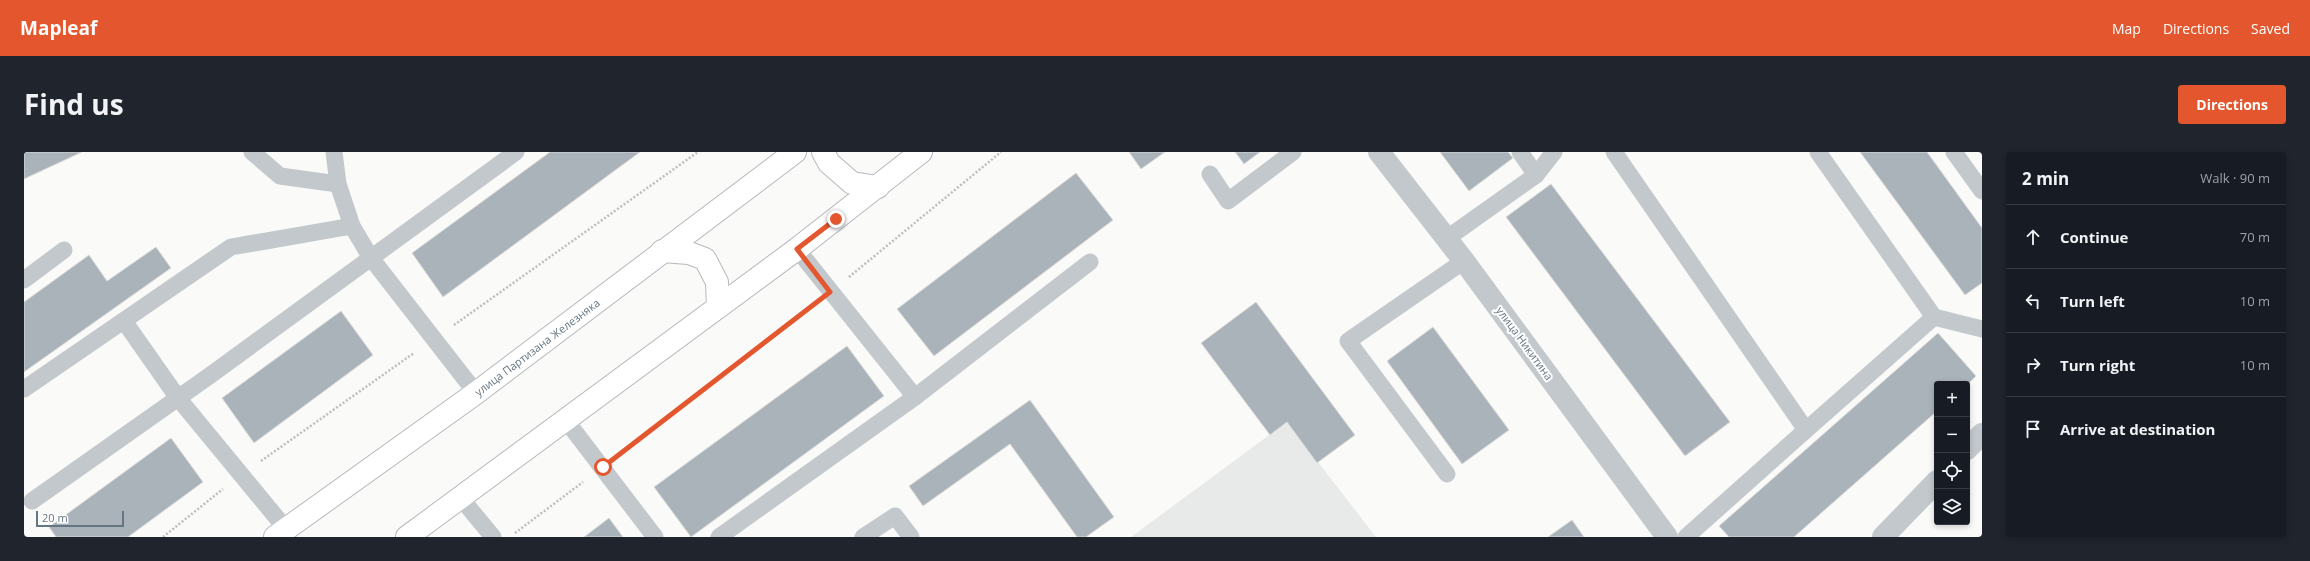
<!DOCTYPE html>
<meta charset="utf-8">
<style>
body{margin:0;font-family:"Open Sans",sans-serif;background:#20242c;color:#f1f3f6}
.controls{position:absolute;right:12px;bottom:12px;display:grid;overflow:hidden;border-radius:4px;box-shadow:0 2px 6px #0003}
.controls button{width:36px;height:36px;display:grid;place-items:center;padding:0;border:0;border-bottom:1px solid #363941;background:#171b24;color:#f1f3f6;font:20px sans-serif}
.scale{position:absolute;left:12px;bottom:10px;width:88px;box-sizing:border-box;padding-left:4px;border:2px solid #657683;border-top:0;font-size:11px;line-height:14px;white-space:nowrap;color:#657683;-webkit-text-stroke:3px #fff;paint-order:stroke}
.stop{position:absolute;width:12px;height:12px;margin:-9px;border:3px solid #e4572e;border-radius:50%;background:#fff}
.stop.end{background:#e4572e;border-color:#fff;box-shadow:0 1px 4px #0008}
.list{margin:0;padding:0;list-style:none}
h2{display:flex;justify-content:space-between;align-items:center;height:52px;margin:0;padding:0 16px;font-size:17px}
h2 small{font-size:13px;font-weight:400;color:#9ea1a6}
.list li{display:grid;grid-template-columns:26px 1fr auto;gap:12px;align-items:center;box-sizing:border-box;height:64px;padding:0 16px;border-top:1px solid #363941}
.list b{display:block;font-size:15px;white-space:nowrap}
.list em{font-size:13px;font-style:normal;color:#9ea1a6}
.icon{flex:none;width:22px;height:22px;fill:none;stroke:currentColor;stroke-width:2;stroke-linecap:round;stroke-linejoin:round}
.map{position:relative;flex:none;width:1958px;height:385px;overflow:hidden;border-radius:4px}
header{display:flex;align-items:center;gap:24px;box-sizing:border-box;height:56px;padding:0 20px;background:#e4572e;color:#fff}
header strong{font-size:19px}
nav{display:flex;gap:22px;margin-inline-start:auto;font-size:14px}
.intro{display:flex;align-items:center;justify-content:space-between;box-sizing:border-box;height:96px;padding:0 24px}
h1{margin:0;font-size:28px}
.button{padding:10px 18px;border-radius:4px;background:#e4572e;color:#fff;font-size:14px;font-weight:700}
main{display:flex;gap:24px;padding:0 24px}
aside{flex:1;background:#171b24;border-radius:4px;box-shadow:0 2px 6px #0003}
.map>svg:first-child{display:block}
.built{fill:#e8e9e9}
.building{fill:#aab3b9;stroke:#dcdcda}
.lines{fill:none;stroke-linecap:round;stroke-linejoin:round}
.primary-casing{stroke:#b5babe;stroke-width:24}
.path{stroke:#bbbfc2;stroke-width:2.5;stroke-dasharray:2 2;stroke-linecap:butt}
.service{stroke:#c3c8cc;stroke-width:17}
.minor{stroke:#c3c8cc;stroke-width:22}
.primary{stroke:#fff;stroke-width:22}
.route{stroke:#e4572e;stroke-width:5}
.labels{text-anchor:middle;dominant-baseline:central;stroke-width:4;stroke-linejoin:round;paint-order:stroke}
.street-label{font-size:11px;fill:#657683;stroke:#fff}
</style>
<header>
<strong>Mapleaf</strong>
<nav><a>Map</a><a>Directions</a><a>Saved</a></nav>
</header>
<div class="intro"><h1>Find us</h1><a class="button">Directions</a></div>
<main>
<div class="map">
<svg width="1958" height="385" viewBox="0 0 1958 385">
<rect width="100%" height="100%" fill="#fafaf8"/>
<polygon class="built" points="1263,270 1352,385 1107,385"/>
<g class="building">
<polygon points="0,0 58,0 0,27"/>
<polygon points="526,0 616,0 419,145 388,101"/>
<polygon points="1105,0 1141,0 1117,17"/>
<polygon points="1211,0 1236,0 1220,12"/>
<polygon points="1416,0 1484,0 1489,6 1445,39"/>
<polygon points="1836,0 1903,0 1958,76 1958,131 1941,143"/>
<polygon points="1052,21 1089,68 910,204 873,157"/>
<polygon points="1527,32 1706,270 1661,304 1482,65"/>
<polygon points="132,95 147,116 0,220 0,150 65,103 83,129"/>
<polygon points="1232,150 1331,283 1293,311 1263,270 1246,283 1177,191"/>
<polygon points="317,159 349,203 230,291 198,246"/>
<polygon points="1409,175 1485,278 1438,312 1363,209"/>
<polygon points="1914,181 1952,224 1943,233 1913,232 1913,259 1770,385 1705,385 1695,374"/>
<polygon points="823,194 860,244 667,385 630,335"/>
<polygon points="1006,248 1090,365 1062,385 1053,385 986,292 899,354 885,334"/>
<polygon points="147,286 179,330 104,385 32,385 25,375"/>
<polygon points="585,366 599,385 560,385"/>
<polygon points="1548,368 1560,385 1524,385"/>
</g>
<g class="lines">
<g class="primary-casing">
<g id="primary">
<polyline points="799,0 805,11 828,31 854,35"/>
<polyline points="638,99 665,101 681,107 693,130 694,155"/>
<polyline points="251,385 452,241 771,0"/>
<polyline points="383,385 773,97 897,0"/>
</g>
</g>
<g class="path">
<polyline points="825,125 977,0"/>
<polyline points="430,173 674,0"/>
<polyline points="597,301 787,154"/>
<polyline points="237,309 390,201"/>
<polyline points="491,381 559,330"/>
<polyline points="139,385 199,337"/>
</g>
<g class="service">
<polyline points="228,0 256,24 314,32"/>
<polyline points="310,0 314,32 328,74 347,106 452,241"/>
<polyline points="1496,0 1512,23"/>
<polyline points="1590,0 1782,278 1662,385"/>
<polyline points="1794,0 1910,165 1958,177"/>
<polyline points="1930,0 1958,39"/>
<polyline points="1186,22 1204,49 1269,0"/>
<polyline points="1422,87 1512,23 1530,0"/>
<polyline points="773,97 891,245"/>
<polyline points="0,128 40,98"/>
<polyline points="100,169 154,246 262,377"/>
<polyline points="0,237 207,95 328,74"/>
<polyline points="541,267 631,385"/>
<polyline points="1782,278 1910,165"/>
<polyline points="1423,322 1324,189 1440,109"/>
<polyline points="436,345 469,385"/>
<polyline points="8,349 188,222 492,0"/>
<polyline points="695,385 891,245 1066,110"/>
<polyline points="839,385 871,364 887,385"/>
</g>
<g class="minor">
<polyline points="1355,0 1440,109 1643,385"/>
<polyline points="1943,297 1958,282"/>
<polyline points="1859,385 1913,329"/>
</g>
<use href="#primary" class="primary"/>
</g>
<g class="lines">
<polyline class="route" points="579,315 806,140 773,97 812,67"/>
</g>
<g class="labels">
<g class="street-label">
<text transform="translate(1501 191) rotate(54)">улица Никитина</text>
<text transform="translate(513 195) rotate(-37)">улица Партизана Железняка</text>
</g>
</g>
</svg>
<div class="controls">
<button>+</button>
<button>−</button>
<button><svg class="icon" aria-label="locate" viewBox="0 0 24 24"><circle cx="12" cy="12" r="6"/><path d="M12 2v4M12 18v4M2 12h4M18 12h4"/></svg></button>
<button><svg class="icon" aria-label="layers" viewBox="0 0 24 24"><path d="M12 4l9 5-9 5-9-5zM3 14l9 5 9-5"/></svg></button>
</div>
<div class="scale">20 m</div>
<div class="stop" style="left:579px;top:315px"></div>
<div class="stop end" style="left:812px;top:67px"></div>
</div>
<aside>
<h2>2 min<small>Walk · 90 m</small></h2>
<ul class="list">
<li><svg class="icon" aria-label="ahead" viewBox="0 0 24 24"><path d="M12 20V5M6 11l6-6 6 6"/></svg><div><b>Continue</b></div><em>70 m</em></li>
<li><svg class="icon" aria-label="left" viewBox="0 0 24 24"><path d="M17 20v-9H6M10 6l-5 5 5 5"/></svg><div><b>Turn left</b></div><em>10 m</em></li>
<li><svg class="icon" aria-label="right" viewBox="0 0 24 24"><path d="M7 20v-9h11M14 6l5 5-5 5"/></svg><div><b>Turn right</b></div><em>10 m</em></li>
<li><svg class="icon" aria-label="arrive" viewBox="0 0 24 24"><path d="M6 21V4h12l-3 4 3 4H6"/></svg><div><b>Arrive at destination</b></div></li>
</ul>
</aside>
</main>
